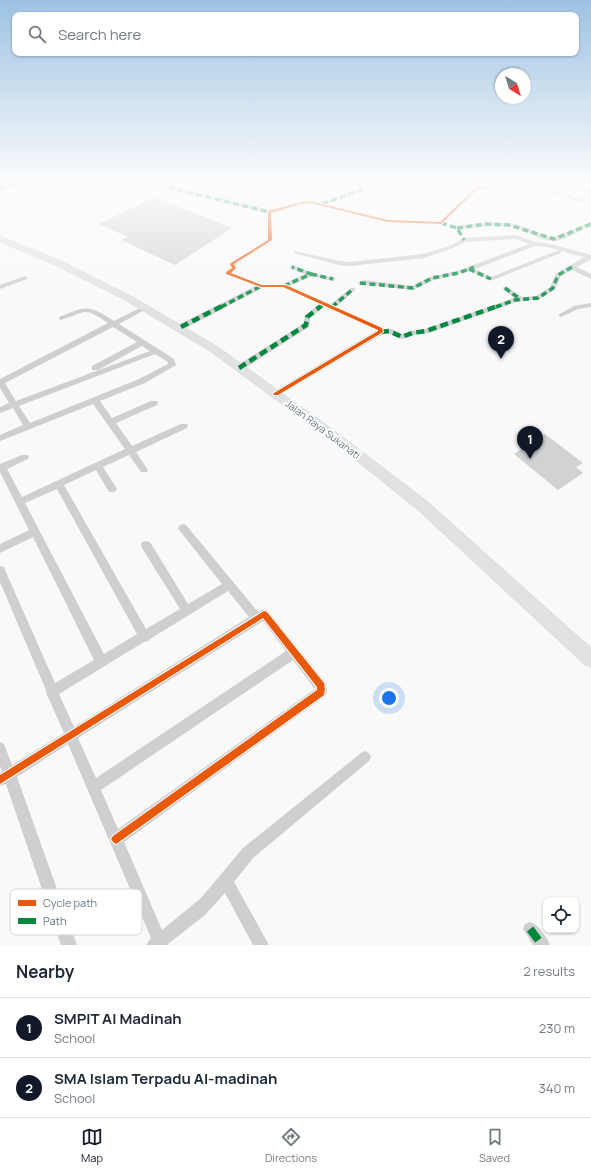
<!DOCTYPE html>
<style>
body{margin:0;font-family:Manrope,sans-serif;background:#f2f2f3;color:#1f2937}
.controls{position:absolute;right:12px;bottom:12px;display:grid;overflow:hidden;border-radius:8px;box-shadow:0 1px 3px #0004}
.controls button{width:36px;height:36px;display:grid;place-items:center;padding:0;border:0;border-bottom:1px solid #e0e1e3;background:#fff;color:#1f2937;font:20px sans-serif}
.compass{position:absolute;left:495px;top:68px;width:36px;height:36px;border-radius:50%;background:#fff;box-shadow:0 1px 3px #0004;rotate:142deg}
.you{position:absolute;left:389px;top:698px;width:14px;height:14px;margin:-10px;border:3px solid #fff;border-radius:50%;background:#1a73e8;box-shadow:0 0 0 6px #1a73e833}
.badge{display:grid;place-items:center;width:26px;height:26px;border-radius:50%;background:#111827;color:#fff;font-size:13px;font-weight:700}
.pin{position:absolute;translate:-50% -33px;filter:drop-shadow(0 1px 2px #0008)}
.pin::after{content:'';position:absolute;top:21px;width:14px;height:12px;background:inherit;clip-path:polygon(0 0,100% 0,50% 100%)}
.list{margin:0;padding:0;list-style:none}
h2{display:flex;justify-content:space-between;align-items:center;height:52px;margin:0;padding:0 16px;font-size:17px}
h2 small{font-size:13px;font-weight:400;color:#747a83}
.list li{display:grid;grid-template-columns:26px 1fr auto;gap:12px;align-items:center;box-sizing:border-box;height:60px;padding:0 16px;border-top:1px solid #e0e1e3}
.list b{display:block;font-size:15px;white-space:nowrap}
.list p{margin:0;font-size:13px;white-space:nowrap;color:#747a83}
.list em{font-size:13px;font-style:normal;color:#747a83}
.icon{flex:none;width:22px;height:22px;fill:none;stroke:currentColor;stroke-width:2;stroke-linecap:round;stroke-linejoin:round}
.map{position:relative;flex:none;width:591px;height:945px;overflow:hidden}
.search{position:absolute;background:#fff;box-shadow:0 1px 3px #0004;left:12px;right:12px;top:12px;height:44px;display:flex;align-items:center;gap:10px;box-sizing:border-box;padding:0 14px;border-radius:8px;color:#747a83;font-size:15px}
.sheet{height:172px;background:#fff}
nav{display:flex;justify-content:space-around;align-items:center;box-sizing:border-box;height:56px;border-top:1px solid #e0e1e3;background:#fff;font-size:11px;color:#747a83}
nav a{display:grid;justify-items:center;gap:2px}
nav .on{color:#111827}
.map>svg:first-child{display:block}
.green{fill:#e8ebe6}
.building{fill:#d0d2d3}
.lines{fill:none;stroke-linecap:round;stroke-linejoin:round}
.secondary-casing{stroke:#d5d6d7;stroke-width:1}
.minor{fill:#cecfd0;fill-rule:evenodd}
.secondary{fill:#e1e2e2;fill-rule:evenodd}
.quiet-far2{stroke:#00873e;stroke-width:3.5;stroke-dasharray:6 3.5;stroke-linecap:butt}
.quiet-far1{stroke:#00873e;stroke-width:4.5;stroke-dasharray:8 4.5;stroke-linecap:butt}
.quiet{stroke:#00873e;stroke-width:8;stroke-dasharray:14 8;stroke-linecap:butt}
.cycleway-casing{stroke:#fff;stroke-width:2}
.cycleway{fill:#e8590c;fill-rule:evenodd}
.labels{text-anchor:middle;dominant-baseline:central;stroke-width:4;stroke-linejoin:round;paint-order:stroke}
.street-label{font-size:10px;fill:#657683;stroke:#fff}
.key{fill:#fff;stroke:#d1d6da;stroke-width:1}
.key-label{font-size:11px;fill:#657683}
</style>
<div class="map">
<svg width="591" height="945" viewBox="0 0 591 945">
<rect width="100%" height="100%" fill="#f9f9f9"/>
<polygon class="green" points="214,183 261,183 284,189 259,208 196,194"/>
<g class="building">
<polygon points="154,197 232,228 175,265 121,240 128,237 99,224"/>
<polygon points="545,434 583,463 576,467 583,473 558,490 514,454"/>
</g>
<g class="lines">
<g class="secondary-casing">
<polygon id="secondary" points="0,236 61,261 131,296 218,347 344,438 428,502 591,648 591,667 585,665 418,510 336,444 210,351 125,300 55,265 0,242"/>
</g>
<g class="minor">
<polygon points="13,183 22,183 0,191 0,187"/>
<path d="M148,183H158L269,210L301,201L310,200L320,203L369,185L371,186V188L326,204L388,219L440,221L474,188L499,183H512L478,190L441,225L388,223L310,204L272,213V241L235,265L237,268L232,273L262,284H283L305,274L290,268V266L292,265L313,273L335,278L336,279L333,281L312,276L289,286L331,304L351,288H355V290L336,307L383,327L384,329H392L402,334L412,331L425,329L514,298L503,289V287H507L522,297L536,296L550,287L556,274L584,257L561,251V253L493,280H489L469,271L434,280L413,290L364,284L360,285L357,283L364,280L412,286L430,277L460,270L529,244L515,239L465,242L453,248L424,258L350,266L339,265L294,253V251L339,261L350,262L423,254L449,246L464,238L516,235L535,242L547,243L591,255V259L577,267L591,274V279L572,270L561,276L555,289L540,299L516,302L429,333L414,335L402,339L388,333L383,334L276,397L273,396L272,394L273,392L377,330L324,307L310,318L309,327L242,370H236V366L303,324L305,316L319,304L283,288H262L184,329H178V325L256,286L225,273L231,268L229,264L230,263L267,239L266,213ZM535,246L547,247L559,250L491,277L475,269Z"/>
<polygon points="536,183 542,183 554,190 586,201 581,202 550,192"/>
<polygon points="562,183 570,183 591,191 591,195"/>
<path d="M494,222L516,224L548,236L554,237L591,222V226C579,231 567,240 554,241C540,242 528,231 516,228C497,223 476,227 457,230L454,228L464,225Z"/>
<polygon points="25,276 28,278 27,279 0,289 0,285"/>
<polygon points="591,303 591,307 578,309 561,317 558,315 574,306"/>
<path d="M146,305L149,307L148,308L119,324L174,359L176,365L145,383L100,401L112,418L151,401H157L158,403L157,405L116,423L132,446L181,424H187L188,426L187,428L136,452L148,470L147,472H141L129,455L103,467L117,489L115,492H109L96,470L64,485L146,629L180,609L142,548L141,545L142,542L146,541L150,542L188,604L222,584L180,531L178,528L180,525L183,524L186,525L258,612L264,609L268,611L325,682L327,692L325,696L124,842L162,930L201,898L243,848L361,753L365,751L369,753L371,757L369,761L253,858L234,882L269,945H253L225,893L205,915L168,944L169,945H146L151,938L68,744L17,777L77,945H61L6,784L0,786V773L2,771L0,766V742L4,744L12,765L64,733L48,697L47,696L46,690L0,582V566L4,567L5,570L55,683L94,660L33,537L0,553V544L29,530L0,472V464L22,455H28L29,457L28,459L7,469L22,497L125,449L93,404L0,441V435L23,425L13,408L0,413V407L9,403L0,388V379L108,323C82,306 88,312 61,320L59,319V317C86,306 88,304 114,321ZM113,327L137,342L92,366V370H98L142,346L150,351L16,401L5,383ZM155,354L168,362V364L139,379L30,423L19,406ZM57,489L137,634L104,654L25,503ZM228,591L249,617L74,727L59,694L144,642L149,641L150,639ZM263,621L286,651L96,778L78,738ZM293,660L315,689L118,829L101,790Z"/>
<path d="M530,922C539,925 546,936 550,945H533L523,929L525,924Z"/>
</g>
<use href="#secondary" class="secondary"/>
<g class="quiet-far2">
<polyline points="150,183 269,212"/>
<polyline points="0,189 20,183"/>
<polyline points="322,204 369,187"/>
<polyline points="441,223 457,228 464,240"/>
<polyline points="457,228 486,224 509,225 554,239 591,224"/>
<polyline points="469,269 491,279"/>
<polyline points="311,274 333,279"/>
<polyline points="360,283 413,288 432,278 459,273 474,267"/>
<polyline points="284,286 311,274 292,267"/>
<polyline points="505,288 520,299"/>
<polyline points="221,307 261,286"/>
<polyline points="320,307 323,304"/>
<polyline points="332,307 353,289"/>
<polyline points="496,307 515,300 538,298 553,288 558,275 572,267"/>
</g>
<g class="quiet-far1">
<polyline points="332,307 333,306"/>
<polyline points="181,327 222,306"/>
<polyline points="381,332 389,331 402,337 412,333 426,331 498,306"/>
<polyline points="239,368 306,325 307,317 321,306"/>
</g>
<polyline class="quiet" points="530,929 542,945"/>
<g class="cycleway-casing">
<g id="cycleway">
<polygon points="502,183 512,183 477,190 441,224 388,222 310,203 301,204 271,213 272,240 234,264 236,268 231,273 262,285 286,285 382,328 383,332 278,395 274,395 273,394 274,393 378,331 378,330 283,287 261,287 226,274 226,272 232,268 230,264 231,263 268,240 268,211 301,202 310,201 388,220 440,222 475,188"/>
<path d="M264,611L267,612L324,683C325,687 325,691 324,695L119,842L116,844L113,842L111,839L113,836L317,690V687L263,618L0,784V775Z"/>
</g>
</g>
<use href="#cycleway" class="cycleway"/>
</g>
<linearGradient id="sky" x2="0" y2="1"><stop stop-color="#9dc2e2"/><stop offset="0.58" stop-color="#fcfcfc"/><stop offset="1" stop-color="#fcfcfc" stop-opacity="0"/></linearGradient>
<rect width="591" height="316" fill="url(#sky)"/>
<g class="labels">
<g class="street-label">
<text transform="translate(323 429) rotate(37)">Jalan Raya Sukahati</text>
</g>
</g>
<rect x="10" y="889" width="132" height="46" rx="6" class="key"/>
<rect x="18" y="900" width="18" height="6" fill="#e8590c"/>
<rect x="18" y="918" width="18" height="6" fill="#00873e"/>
<g class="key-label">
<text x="43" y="907">Cycle path</text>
<text x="43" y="925">Path</text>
</g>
</svg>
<div class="controls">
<button><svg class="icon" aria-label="locate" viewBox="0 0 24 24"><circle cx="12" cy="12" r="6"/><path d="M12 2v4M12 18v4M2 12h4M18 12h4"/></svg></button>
</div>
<svg class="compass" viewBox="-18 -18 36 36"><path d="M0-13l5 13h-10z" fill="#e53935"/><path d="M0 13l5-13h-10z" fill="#747a83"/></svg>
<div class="you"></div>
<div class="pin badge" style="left:530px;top:459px">1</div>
<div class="pin badge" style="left:501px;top:359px">2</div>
<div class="search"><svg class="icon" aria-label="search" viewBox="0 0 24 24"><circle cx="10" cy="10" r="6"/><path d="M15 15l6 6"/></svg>Search here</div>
</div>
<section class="sheet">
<h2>Nearby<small>2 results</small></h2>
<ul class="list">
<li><span class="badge">1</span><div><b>SMPIT Al Madinah</b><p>School</p></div><em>230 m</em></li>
<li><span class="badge">2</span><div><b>SMA Islam Terpadu Al-madinah</b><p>School</p></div><em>340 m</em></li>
</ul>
</section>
<nav>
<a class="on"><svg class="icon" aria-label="map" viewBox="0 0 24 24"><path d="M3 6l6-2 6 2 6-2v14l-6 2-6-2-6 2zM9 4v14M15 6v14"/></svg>Map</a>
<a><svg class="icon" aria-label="directions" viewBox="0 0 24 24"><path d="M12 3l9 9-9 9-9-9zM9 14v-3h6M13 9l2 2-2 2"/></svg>Directions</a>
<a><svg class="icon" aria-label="saved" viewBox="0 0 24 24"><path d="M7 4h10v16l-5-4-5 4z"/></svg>Saved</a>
</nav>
